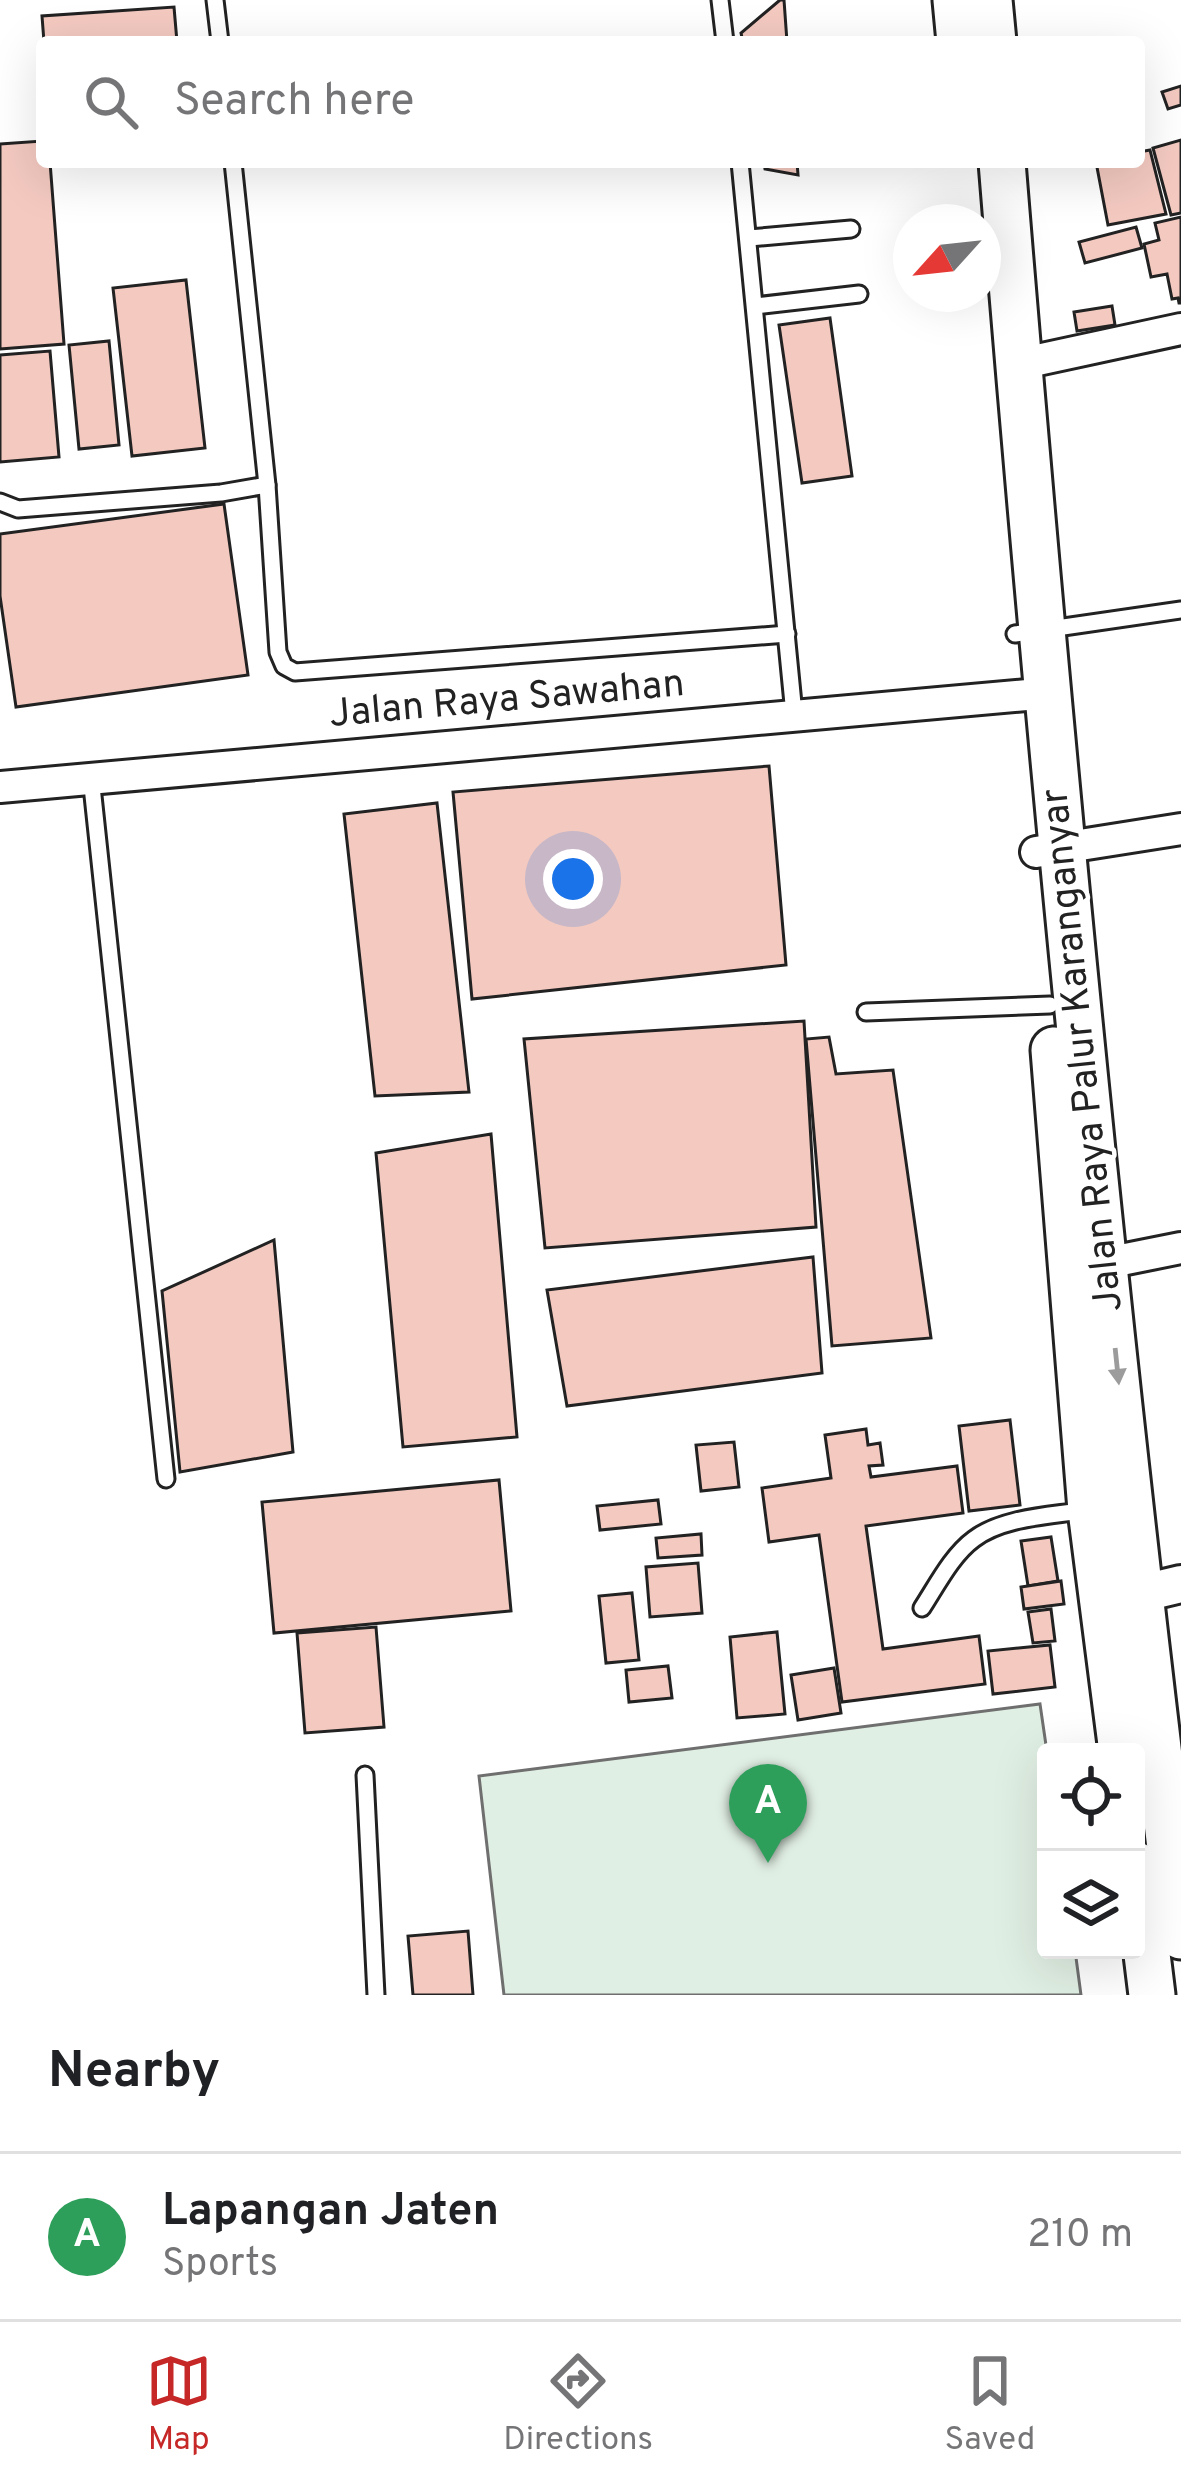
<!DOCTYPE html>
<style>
body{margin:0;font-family:Overpass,sans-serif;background:#f6f6f6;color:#202124}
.controls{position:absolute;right:36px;bottom:36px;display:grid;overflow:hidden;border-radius:12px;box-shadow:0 12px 48px #0002}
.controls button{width:108px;height:108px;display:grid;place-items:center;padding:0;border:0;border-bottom:3px solid #e0e0e0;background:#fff;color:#202124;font:60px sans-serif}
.compass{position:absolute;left:893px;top:204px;width:108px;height:108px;border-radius:50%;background:#fff;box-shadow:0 12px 48px #0002;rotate:243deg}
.you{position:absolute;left:573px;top:879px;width:42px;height:42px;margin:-30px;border:9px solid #fff;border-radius:50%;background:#1a73e8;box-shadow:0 0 0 18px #1a73e833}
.badge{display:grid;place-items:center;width:78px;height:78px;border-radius:50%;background:#c62828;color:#fff;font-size:39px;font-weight:700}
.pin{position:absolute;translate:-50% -99px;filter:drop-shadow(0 3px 6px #0008)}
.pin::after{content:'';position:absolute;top:63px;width:42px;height:36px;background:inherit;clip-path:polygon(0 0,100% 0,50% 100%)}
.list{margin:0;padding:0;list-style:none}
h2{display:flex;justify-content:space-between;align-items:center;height:156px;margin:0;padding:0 48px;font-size:51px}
h2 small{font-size:39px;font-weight:400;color:#757577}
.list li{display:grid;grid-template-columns:78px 1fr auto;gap:36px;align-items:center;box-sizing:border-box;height:168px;padding:0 48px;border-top:3px solid #e0e0e0}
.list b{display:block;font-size:45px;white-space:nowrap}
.list p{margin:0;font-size:39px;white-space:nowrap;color:#757577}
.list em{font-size:39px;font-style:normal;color:#757577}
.icon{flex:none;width:66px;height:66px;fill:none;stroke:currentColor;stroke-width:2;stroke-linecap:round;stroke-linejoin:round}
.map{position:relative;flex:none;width:1181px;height:1995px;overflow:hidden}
.search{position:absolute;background:#fff;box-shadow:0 12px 48px #0002;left:36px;right:36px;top:36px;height:132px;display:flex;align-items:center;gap:30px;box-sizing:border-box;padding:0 42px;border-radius:12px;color:#757577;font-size:45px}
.sheet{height:324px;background:#fff}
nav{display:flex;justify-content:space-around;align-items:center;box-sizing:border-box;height:168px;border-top:3px solid #e0e0e0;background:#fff;font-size:33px;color:#757577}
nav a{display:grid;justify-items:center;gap:6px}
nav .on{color:#c62828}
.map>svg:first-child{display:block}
.park{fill:#e0efe3;stroke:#6f6f6f;stroke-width:3}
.building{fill:#f3c9c0;stroke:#222;stroke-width:3}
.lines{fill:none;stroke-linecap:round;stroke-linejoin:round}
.service-casing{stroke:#222;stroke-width:21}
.minor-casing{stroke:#222;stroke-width:36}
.tertiary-casing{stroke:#222;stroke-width:42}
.primary-casing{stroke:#222;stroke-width:51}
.service{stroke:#fff;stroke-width:15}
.minor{stroke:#fff;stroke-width:30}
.tertiary{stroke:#fff;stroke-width:36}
.primary{stroke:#fff;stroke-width:45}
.oneway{fill:#9c9c9c}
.labels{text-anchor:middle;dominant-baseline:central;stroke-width:9;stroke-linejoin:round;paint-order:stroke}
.street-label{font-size:39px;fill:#222;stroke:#fff}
</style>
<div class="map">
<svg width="1181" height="1995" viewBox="0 0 1181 1995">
<rect width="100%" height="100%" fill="#fff"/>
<polygon class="park" points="1040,1704 1047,1752 1046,1950 1075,1950 1081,1995 504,1995 479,1776"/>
<g class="building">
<polygon points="780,0 784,0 787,42 743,42 741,33"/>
<polygon points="174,7 177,42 44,42 42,16"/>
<polygon points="1181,86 1181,105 1168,109 1162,92"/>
<polygon points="1181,140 1181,213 1171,215 1153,148"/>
<polygon points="42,141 42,162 50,162 64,344 0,349 0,144"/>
<polygon points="1150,150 1166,214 1108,225 1096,162 1139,162 1139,152"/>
<polygon points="764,162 797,162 798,175 765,169"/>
<polygon points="1181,217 1181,303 1179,303 1178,298 1172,299 1167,274 1151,277 1144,244 1159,240 1155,223"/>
<polygon points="1136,227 1142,248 1085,263 1079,242"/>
<polygon points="186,280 205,448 132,456 113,288"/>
<polygon points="1112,306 1115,325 1077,331 1074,312"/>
<polygon points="830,318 852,476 802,483 779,325"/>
<polygon points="109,341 119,445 79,449 69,345"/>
<polygon points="50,351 59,457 0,462 0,355"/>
<polygon points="224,504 248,675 16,707 0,596 0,534"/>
<polygon points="769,766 786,965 472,999 453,792"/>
<polygon points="437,803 469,1092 375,1096 344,814"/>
<polygon points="804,1021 816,1227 545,1248 524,1039"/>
<polygon points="829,1037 836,1074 893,1070 931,1338 832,1346 806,1039"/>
<polygon points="491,1134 517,1437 403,1447 376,1153"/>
<polygon points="274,1240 293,1452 180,1472 162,1291"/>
<polygon points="813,1257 822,1373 567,1406 547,1290"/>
<polygon points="1010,1420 1020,1505 969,1511 959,1426"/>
<polygon points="866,1429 868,1445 880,1443 883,1465 869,1466 871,1477 957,1466 963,1513 866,1526 883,1649 979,1636 985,1684 842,1702 819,1535 769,1542 762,1488 831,1478 825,1435"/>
<polygon points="734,1442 739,1487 701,1491 696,1445"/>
<polygon points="499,1480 511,1611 274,1633 262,1502"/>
<polygon points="658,1500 661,1524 600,1530 597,1506"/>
<polygon points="701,1534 702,1555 658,1558 656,1538"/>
<polygon points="1051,1537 1058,1581 1028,1586 1021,1541"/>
<polygon points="698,1563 702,1613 650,1617 646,1567"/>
<polygon points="1061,1581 1064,1604 1024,1609 1021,1587"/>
<polygon points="632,1593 639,1660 606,1663 599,1596"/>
<polygon points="1051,1609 1055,1641 1033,1643 1028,1612"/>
<polygon points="376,1627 384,1727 305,1733 297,1633"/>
<polygon points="777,1632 785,1714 737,1718 730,1637"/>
<polygon points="1050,1645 1055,1687 993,1694 988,1651"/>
<polygon points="668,1666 672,1698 629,1702 626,1670"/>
<polygon points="834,1668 841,1713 798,1720 791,1675"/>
<polygon points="468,1931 473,1995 413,1995 408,1936"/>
</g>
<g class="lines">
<g class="service-casing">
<g id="service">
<polyline points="215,0 220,42"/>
<polyline points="720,0 725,42"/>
<polyline points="233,162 267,485 278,652 284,666 295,672 787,634"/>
<polyline points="740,162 794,714"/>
<polyline points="749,238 851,229"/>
<polyline points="755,306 859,294"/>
<polyline points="0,502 18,509 221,493 267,485"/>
<polyline points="1015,634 1181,610"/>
<polyline points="91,777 166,1479"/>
<polyline points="866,1012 1050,1005"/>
<path d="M922,1608C937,1585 952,1555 974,1539C1003,1517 1051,1516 1086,1510"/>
<polyline points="365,1775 376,1995"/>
</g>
</g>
<g class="minor-casing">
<g id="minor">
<polyline points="1019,364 1181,329"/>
<polyline points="0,787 1049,693"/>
<polyline points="1036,852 1181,829"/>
<polyline points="1106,1263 1181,1248"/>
</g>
</g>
<g class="tertiary-casing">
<polyline id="tertiary" points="1114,1600 1181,1584"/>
</g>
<g class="primary-casing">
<g id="primary">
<polyline points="956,0 960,42"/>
<polyline points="989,0 993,42"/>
<path d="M1002,162C1050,754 1107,1347 1181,1936"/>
<polyline points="1054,1050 1091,1510 1122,1752"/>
<polyline points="1136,1865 1152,1995"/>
</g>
</g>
<use href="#service" class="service"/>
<use href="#minor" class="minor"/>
<use href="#tertiary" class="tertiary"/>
<use href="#primary" class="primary"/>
</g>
<defs><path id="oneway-solid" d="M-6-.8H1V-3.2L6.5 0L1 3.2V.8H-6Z" transform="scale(3)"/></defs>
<use class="oneway" href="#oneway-solid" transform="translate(1117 1366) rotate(84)"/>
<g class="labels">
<g class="street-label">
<text transform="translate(507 701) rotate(-5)">Jalan Raya Sawahan</text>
<text transform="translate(1084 1050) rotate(-96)">Jalan Raya Palur Karanganyar</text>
</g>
</g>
</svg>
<div class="controls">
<button><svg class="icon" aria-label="locate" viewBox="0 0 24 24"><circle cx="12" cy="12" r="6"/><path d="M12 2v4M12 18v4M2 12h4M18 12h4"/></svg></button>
<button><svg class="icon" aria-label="layers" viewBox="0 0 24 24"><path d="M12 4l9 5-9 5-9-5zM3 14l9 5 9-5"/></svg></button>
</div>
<svg class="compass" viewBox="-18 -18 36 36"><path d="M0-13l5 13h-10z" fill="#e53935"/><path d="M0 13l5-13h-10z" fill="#757577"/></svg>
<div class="you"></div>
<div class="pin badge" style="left:768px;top:1863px;background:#2e9e5b">A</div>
<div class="search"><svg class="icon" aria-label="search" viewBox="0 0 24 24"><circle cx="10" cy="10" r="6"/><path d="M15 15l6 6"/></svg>Search here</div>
</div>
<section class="sheet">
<h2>Nearby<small></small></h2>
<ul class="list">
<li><span class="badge" style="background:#2e9e5b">A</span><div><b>Lapangan Jaten</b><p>Sports</p></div><em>210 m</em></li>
</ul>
</section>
<nav>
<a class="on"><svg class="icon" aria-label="map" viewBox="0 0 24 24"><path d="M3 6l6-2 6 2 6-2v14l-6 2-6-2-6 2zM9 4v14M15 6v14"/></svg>Map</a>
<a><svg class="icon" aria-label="directions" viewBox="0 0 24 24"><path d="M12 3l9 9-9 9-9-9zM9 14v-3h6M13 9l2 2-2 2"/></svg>Directions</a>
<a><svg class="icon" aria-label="saved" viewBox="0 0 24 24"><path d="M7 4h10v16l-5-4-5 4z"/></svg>Saved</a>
</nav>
